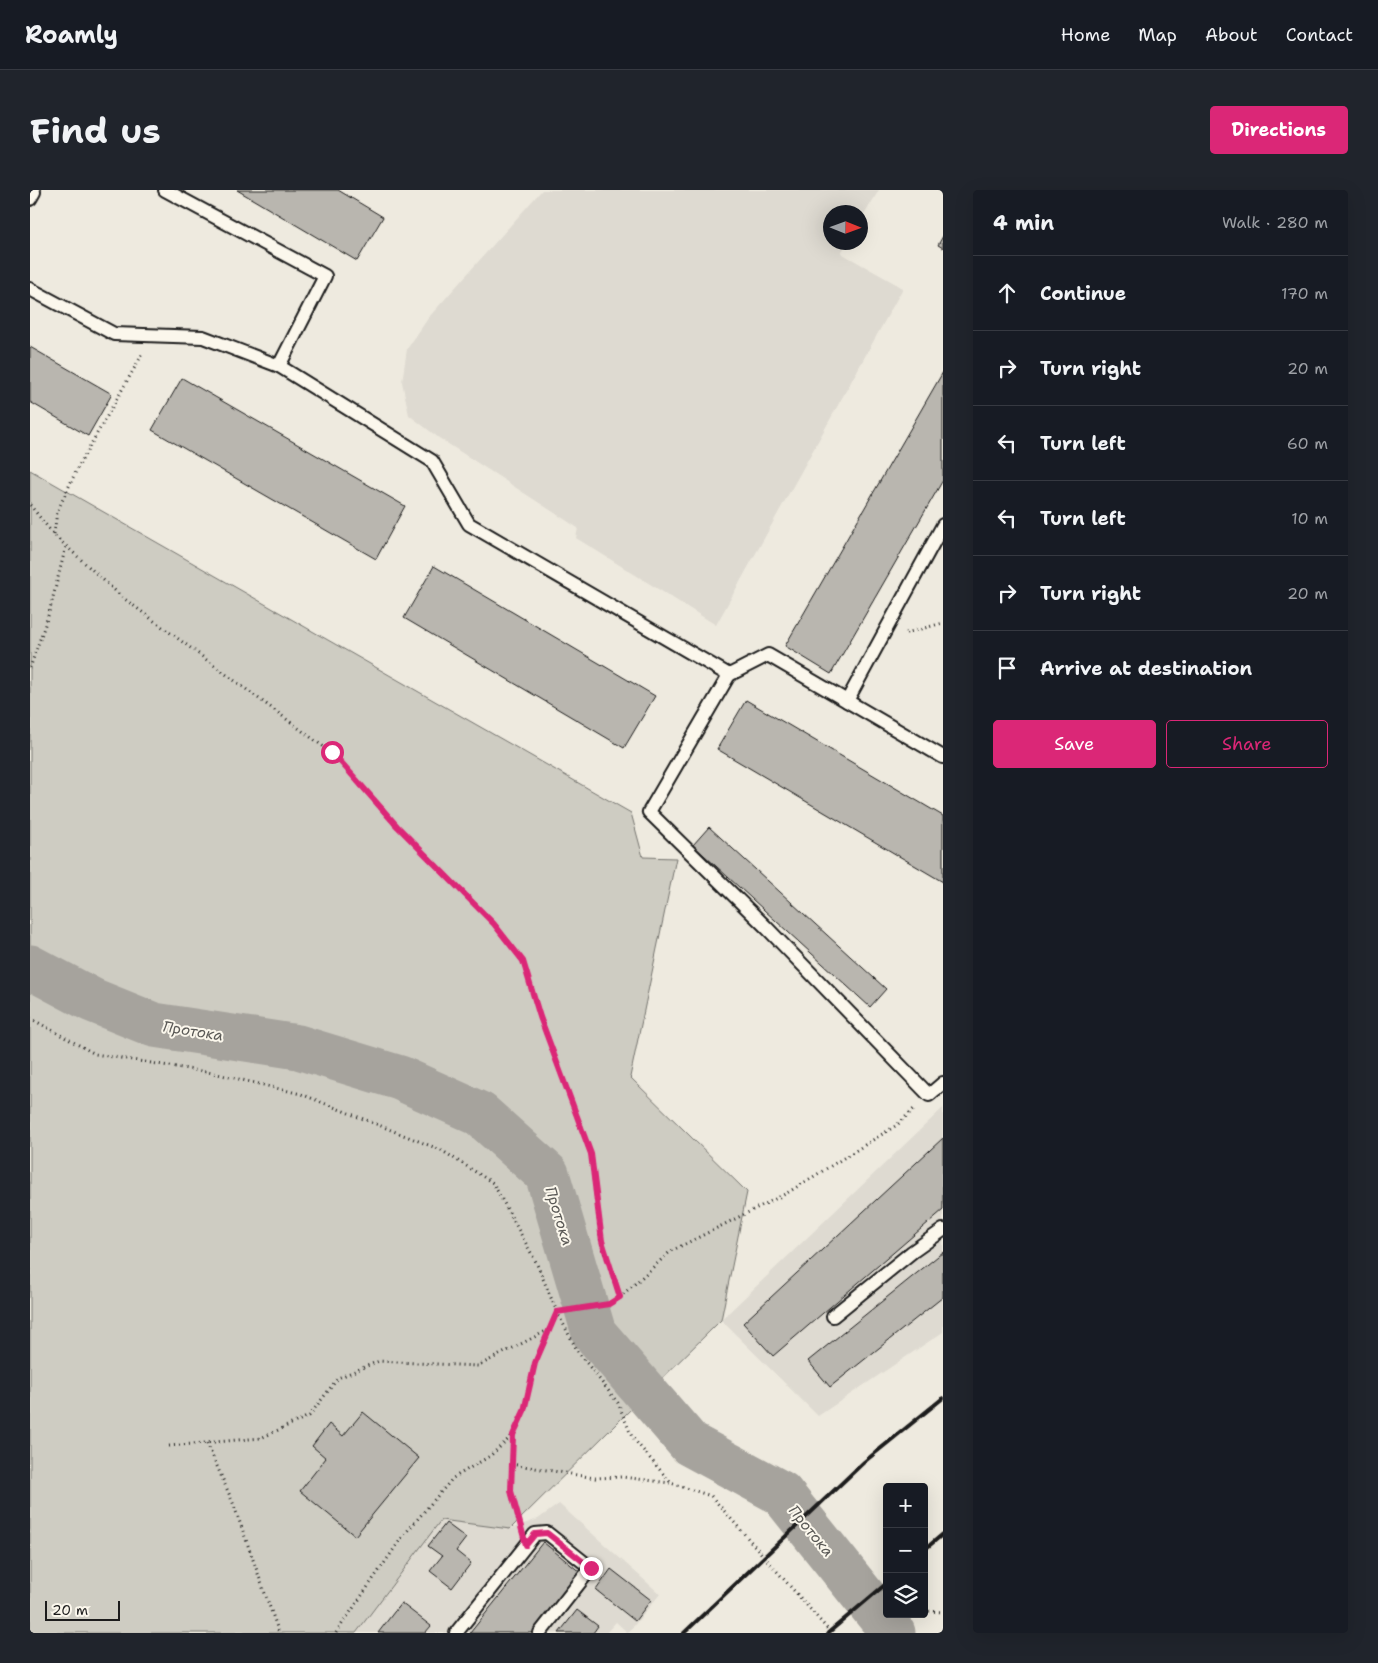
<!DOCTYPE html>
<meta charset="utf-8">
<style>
body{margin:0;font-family:"Shantell Sans",sans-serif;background:#20242c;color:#f1f3f6}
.controls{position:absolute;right:15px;bottom:15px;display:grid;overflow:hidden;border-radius:5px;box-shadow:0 5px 20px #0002}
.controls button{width:45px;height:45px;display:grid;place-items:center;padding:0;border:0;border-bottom:1px solid #363941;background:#171b24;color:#f1f3f6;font:25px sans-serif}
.compass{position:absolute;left:793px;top:15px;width:45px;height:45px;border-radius:50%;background:#171b24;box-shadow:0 5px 20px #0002;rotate:91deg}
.scale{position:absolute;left:15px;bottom:12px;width:75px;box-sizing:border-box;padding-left:5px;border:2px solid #1c1c1c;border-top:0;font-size:14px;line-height:18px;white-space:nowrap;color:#1c1c1c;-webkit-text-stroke:4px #fbf7ec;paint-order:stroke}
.stop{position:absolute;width:15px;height:15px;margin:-11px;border:4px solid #db2777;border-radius:50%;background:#fff}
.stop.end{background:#db2777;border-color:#fff;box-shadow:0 1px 5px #0008}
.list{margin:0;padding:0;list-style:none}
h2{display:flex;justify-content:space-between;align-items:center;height:65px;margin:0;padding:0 20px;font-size:21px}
h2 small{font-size:16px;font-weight:400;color:#9ea1a6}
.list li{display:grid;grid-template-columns:32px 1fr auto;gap:15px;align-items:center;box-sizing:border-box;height:75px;padding:0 20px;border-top:1px solid #363941}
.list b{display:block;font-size:19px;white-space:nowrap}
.list em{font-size:16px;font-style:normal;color:#9ea1a6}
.actions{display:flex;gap:10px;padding:15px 20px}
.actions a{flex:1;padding:11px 0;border:1px solid #db2777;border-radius:5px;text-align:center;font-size:18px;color:#db2777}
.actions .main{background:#db2777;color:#fff}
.icon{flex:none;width:28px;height:28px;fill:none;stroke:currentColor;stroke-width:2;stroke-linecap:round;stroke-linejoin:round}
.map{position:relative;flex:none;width:913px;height:1443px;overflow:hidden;border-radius:5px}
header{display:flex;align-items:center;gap:30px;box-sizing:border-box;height:70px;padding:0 25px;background:#171b24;border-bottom:1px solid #363941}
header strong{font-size:24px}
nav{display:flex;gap:28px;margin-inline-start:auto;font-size:18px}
.intro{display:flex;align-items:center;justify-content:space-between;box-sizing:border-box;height:120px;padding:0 30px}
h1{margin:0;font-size:35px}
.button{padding:12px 22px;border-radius:5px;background:#db2777;color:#fff;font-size:18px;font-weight:700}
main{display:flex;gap:30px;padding:0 30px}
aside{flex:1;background:#171b24;border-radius:5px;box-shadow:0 5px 20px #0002}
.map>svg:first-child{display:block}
.built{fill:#dedad1}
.green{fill:#ceccc2;stroke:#75746f}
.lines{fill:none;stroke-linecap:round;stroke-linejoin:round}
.river{stroke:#a6a39d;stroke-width:45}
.building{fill:#b9b6af;stroke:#1c1c1c}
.lane-casing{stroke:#1c1c1c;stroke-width:16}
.path{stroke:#1c1c1c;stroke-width:3;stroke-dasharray:1 4;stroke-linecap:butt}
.lane{stroke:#fbf7ec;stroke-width:12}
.rail{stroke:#1c1c1c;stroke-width:4}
.route{stroke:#db2777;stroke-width:6}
.labels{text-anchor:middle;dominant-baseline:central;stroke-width:4;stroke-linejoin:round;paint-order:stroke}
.water-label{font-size:15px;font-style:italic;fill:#5a5956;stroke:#fbf7ec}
</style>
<header>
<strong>Roamly</strong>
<nav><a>Home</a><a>Map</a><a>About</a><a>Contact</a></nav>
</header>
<div class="intro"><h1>Find us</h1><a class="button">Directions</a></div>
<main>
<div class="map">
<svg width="913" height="1443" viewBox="0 0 913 1443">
<rect width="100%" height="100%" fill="#eeeadf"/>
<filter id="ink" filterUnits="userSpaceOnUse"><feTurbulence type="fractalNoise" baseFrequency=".02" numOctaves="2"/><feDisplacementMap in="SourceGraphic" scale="10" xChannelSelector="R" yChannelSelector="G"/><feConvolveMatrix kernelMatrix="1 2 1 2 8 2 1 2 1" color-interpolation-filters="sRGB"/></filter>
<g filter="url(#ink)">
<g class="built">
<polygon points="512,0 849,0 831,30 831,22 801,22 801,52 817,53 811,63 873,98 686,435 546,348 548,338 409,248 379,225 372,192 377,159 399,127"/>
<polygon points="913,918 913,1142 788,1226 691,1130"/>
<polygon points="529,1314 630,1404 598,1443 586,1432 576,1443 326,1443 411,1330 480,1339 508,1329"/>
</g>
<polygon class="green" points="0,280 601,623 613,667 646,668 600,887 717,1002 691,1130 480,1339 411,1330 326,1443 0,1443"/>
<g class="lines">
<polyline class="river" points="0,777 62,810 124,835 268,857 370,888 450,924 517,984 564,1143 660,1254 751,1303 863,1443"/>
</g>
<g class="building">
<polygon points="207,0 308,0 353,27 327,71"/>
<polygon points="913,46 913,58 908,55"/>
<polygon points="0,157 82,204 58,246 0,212"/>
<polygon points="913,182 913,290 801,484 755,456"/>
<polygon points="152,188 375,316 346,369 122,240"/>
<polygon points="404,376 625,506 594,558 374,428"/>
<polygon points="716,510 913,626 913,692 687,559"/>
<polygon points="679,637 856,799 840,817 663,655"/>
<polygon points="913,948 913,1020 743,1166 713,1133"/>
<polygon points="913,1062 913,1107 800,1197 778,1171"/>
<polygon points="333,1222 389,1268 325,1346 270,1301 296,1268 282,1256 299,1234 313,1246"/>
<polygon points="416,1333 436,1348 426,1361 441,1373 422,1398 400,1381 412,1366 398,1356"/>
<polygon points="513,1352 551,1383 503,1443 440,1443"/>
<polygon points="581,1379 621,1410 605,1431 566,1400"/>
<polygon points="371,1413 401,1436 395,1443 348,1443"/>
<polygon points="547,1420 568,1436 563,1443 529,1443"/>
</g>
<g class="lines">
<g class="lane-casing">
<g id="lane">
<polyline points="135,0 295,86 249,176"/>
<polyline points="0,9 4,2 0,0"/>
<polyline points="0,99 84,144 173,147 249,176 402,271 439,334 699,485 619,622 736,737 899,905 913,893"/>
<polyline points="913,335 817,511 913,567"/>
<polyline points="699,485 738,465 817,511"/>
<polyline points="803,1126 882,1062 913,1040"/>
<polyline points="426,1443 505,1344 517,1343 561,1378 510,1443"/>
</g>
</g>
<g class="path">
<polyline points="0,315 24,345 92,407 302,563 367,636 464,734 493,771 510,827 561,964 571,1051 590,1107"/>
<polyline points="24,344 27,322 48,277 113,163"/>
<polyline points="876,443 913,433"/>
<polyline points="0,478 19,423 36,356"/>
<polyline points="0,828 65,864 183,883 271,904 411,960 463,993 506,1072 527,1122 548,1162 588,1213 602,1247 641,1293 681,1306 801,1443"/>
<polyline points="527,1122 579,1114 590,1107 641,1061 757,1003 867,935 886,917"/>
<polyline points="483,1245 481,1301 489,1333"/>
<polyline points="177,1253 203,1313 249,1443"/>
<polyline points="139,1256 231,1248 279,1226 308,1188 349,1171 448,1176 520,1139"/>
<polyline points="481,1274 565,1288 592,1287 640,1293"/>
<polyline points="894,1421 913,1422"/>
<polyline points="306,1443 373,1346 423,1288 460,1266 483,1245 494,1221 505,1173 527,1123"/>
</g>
<use href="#lane" class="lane"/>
<g class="rail">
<polyline points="894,1360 913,1344"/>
<polyline points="654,1443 834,1272 913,1208"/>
<polyline points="798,1443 857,1393"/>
</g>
</g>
</g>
<g class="lines" filter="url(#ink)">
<polyline class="route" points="302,562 367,636 464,734 493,771 510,827 561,964 572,1051 590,1107 579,1114 527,1122 505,1173 494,1221 483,1245 481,1301 496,1355 505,1344 517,1343 561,1378"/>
</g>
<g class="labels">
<g class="water-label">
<text transform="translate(163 841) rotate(9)">Протока</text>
<text transform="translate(529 1026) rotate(73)">Протока</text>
<text transform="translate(781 1341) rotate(51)">Протока</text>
</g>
</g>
</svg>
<div class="controls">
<button>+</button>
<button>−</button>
<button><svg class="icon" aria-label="layers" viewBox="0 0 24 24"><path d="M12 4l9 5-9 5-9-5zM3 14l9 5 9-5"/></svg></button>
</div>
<svg class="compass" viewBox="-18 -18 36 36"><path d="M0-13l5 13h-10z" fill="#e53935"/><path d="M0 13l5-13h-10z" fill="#9ea1a6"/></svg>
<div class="scale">20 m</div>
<div class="stop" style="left:302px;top:562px"></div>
<div class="stop end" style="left:561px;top:1378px"></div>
</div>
<aside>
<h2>4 min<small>Walk · 280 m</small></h2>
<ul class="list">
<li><svg class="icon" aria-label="ahead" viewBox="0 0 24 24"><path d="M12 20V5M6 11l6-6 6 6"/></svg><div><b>Continue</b></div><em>170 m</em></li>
<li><svg class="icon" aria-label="right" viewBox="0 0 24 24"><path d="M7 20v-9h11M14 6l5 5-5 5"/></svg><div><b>Turn right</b></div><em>20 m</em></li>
<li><svg class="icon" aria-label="left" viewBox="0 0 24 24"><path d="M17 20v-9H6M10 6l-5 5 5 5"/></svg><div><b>Turn left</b></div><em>60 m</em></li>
<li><svg class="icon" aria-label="left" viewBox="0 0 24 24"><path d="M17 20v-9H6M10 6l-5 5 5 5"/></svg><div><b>Turn left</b></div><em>10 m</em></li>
<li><svg class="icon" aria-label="right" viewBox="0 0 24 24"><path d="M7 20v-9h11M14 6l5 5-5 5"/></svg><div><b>Turn right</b></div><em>20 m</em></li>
<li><svg class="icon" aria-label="arrive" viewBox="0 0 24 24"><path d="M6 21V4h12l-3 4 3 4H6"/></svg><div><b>Arrive at destination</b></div></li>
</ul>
<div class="actions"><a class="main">Save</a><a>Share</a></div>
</aside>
</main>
